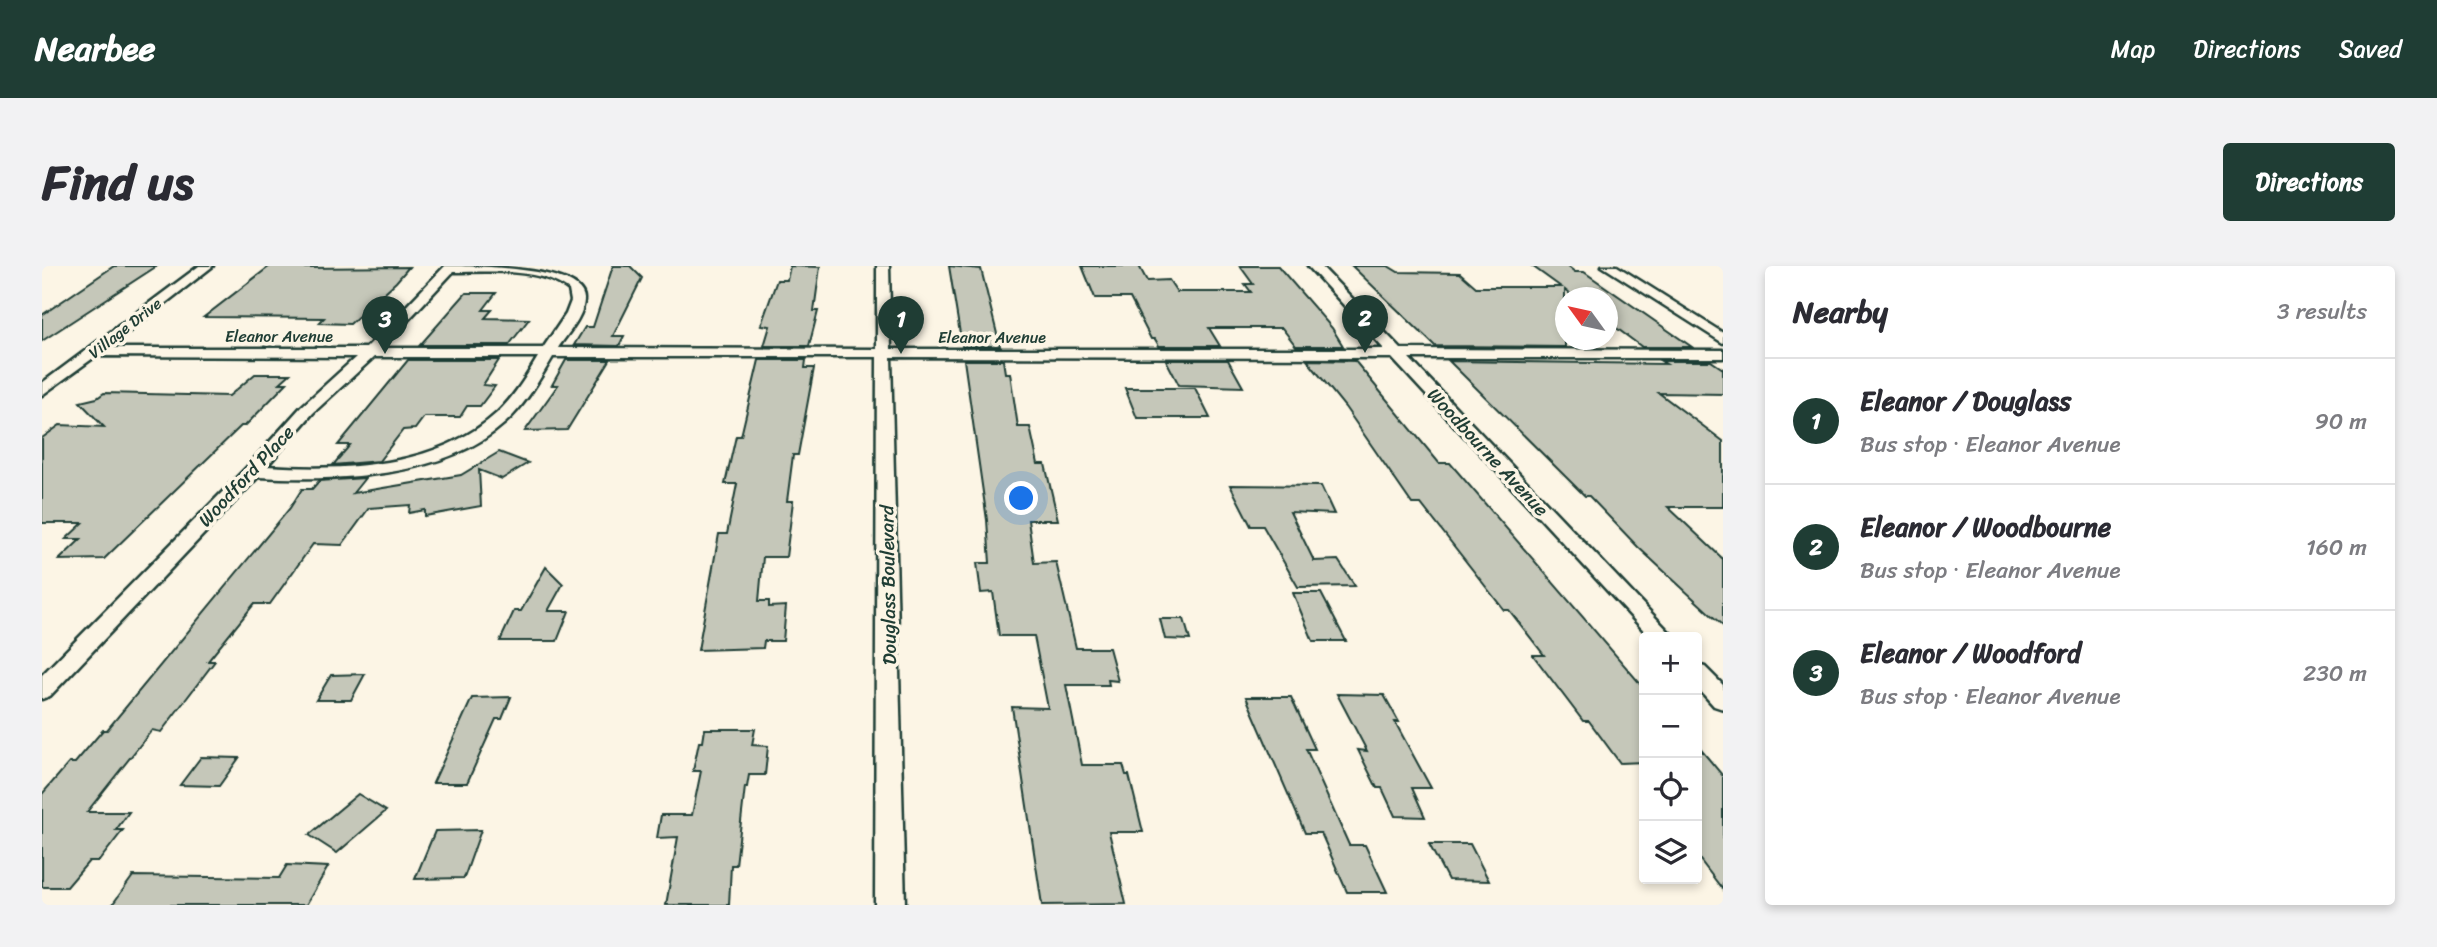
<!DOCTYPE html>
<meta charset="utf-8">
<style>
body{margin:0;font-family:Sriracha,sans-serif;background:#f2f2f3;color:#2b2b33}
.controls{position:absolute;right:21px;bottom:21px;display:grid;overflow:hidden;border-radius:7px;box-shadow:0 4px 10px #0003}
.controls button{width:63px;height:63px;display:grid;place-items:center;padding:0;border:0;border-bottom:2px solid #e1e1e2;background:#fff;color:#2b2b33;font:35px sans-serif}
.compass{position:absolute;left:1513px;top:21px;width:63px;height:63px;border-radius:50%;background:#fff;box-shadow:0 4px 10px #0003;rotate:303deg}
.you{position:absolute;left:980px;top:233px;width:24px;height:24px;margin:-18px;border:5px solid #fff;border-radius:50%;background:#1a73e8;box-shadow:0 0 0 10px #1a73e833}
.badge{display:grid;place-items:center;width:46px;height:46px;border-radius:50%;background:#1f3d34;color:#fff;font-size:23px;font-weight:700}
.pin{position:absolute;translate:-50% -58px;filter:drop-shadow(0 2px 4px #0008)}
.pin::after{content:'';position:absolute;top:37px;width:24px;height:21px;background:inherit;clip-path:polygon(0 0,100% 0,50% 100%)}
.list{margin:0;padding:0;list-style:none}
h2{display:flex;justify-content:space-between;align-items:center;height:91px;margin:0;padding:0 28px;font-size:30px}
h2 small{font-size:23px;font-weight:400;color:#7c7c81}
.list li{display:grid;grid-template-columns:46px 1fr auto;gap:21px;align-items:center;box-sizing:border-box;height:126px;padding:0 28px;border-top:2px solid #e1e1e2}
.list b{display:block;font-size:26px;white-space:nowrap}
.list p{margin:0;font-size:23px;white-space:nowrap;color:#7c7c81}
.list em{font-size:23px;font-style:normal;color:#7c7c81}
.icon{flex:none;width:38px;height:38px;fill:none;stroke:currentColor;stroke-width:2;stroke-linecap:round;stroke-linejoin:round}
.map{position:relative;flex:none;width:1681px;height:639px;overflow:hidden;border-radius:7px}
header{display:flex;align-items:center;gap:42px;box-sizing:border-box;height:98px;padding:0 35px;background:#1f3d34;color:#fff}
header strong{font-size:33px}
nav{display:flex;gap:38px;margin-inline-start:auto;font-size:24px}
.intro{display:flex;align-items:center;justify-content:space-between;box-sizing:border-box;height:168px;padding:0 42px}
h1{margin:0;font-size:49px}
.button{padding:18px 32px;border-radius:7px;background:#1f3d34;color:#fff;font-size:24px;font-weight:700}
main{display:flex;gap:42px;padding:0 42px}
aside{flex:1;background:#fff;border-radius:7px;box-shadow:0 4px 10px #0003}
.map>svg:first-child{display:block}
.building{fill:#c5c7b9;stroke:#1f3d34;stroke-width:2}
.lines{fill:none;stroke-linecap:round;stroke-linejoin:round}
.street-casing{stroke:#1f3d34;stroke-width:5}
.street{fill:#fcf5e5;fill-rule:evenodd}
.labels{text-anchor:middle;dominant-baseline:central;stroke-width:7;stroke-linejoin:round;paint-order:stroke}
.far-street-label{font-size:16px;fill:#1f3d34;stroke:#fcf5e5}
.street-label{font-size:19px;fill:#1f3d34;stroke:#fcf5e5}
</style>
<header>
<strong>Nearbee</strong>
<nav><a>Map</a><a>Directions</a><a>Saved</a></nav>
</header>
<div class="intro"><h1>Find us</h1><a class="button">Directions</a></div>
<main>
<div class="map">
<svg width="1681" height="639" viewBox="0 0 1681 639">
<rect width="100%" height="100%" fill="#fcf5e5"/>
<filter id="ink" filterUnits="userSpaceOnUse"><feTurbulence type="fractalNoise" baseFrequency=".0143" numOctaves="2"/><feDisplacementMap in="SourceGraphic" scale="14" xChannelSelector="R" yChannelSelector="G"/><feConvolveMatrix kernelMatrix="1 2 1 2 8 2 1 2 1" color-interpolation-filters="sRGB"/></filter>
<g filter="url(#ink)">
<g class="building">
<polygon points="72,0 115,0 0,75 0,49"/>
<polygon points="228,0 267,0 265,2 367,1 354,16 308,58 277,57 282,52 162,51"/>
<polygon points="571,0 588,0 600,12 571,70 582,70 577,80 532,79 543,61 551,61"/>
<polygon points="748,0 778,1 772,45 776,45 767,80 722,80 728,60 719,59 735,14 745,14"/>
<polygon points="907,0 939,3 958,80 920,80"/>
<polygon points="1040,0 1097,0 1105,15 1127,14 1135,26 1209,26 1203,18 1211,18 1198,0 1236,0 1290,62 1301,80 1254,80 1240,62 1167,62 1178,80 1117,80 1113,73 1109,73 1088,32 1053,32"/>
<polygon points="1310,0 1346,0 1356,6 1418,7 1434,21 1519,21 1490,0 1525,0 1533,6 1542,6 1650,81 1600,81 1565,55 1565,32 1533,32 1523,24 1523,81 1393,80"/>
<polygon points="424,27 454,27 441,44 450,44 443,52 487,53 467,79 378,79"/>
<polygon points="366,94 457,94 441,119 453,120 438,140 425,140 418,151 382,151 373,163 361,164 337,195 291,199 308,179 296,179"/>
<polygon points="524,94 568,94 525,164 483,165 516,119 510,119"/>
<polygon points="717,94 764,94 763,102 772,102 756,189 751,189 745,235 751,235 744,291 721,291 717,335 727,335 727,341 744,340 741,375 722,375 721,382 656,384 677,268 685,268 695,218 683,218 694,170 699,170"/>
<polygon points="922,94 961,94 963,107 968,107 976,161 988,161 996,198 1003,198 1016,254 986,254 992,297 1014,296 1034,382 1067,382 1076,415 1066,414 1067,419 1024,419 1040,499 1081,499 1084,509 1087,509 1101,566 1067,566 1084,638 1000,639 970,441 1006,442 992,370 957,370 951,326 939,327 935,297 948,297 945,254"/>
<polygon points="1124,94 1186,94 1201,121 1137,119"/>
<polygon points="1265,94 1313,95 1397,197 1408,197 1602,422 1602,496 1578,497 1547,455 1541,455 1491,389 1502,389 1467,344 1462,344 1379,238 1370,238 1303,141"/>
<polygon points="1407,95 1624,98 1619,95 1669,95 1681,103 1681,128 1617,127 1681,175 1681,241 1626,241 1681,293 1681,360 1596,281 1547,230 1543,230"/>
<polygon points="213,108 248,108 238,117 245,117 203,160 199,160 62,293 17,294 39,273 24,273 41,257 0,257 0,172 18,159 62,161 38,136 55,132 62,127 187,130"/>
<polygon points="1083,122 1153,122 1168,152 1095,152"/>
<polygon points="457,186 486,197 460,213 437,204 439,240 383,250 383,244 367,247 368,239 327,242 300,279 271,278 228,338 212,338 166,395 173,395 119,466 110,464 45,546 87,546 74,564 81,564 57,595 47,595 25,621 0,621 0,528 27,497 33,497 61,464 65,464 248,242 260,223 270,223 277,215 323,212 311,227 419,209"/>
<polygon points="1188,219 1279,220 1292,248 1248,246 1272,295 1296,294 1313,320 1256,321 1221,260 1209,260"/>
<polygon points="504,301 521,318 506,345 527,345 515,375 458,375 472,345 479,345"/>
<polygon points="1251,327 1279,327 1304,375 1271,375"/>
<polygon points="1118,353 1142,353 1148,374 1123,373"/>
<polygon points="323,408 309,434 274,434 289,409"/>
<polygon points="1295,428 1342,429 1357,456 1353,456 1389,522 1370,522 1383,551 1353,550 1340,522 1335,522 1316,484 1325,485"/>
<polygon points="469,431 460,453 454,453 425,517 391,517 430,432"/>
<polygon points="1204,431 1249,431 1273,483 1264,483 1307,579 1323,579 1345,626 1305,626 1279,567 1263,567"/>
<polygon points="663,463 713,463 710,479 726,480 723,509 707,509 705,521 703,521 694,599 689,599 687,639 624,639 636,571 615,572 619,549 650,549 659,505 651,505 657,476 661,476"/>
<polygon points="1655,479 1681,510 1681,624 1655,590"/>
<polygon points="159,491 197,492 177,520 138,519"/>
<polygon points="316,528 344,545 295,587 267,569"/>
<polygon points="439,564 422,612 373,613 393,565"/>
<polygon points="1387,578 1428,578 1447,615 1406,614"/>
<polygon points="245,599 286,601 264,639 70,639 91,610 237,612"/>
</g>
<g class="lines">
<g class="street-casing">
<g id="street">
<path d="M157,0H171L66,82H324L403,0C430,0 544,0 542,34C541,52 525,68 516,82L835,83V0H847L849,83H1342L1266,0H1279L1359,83L1681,84V92H1367L1632,371H1608L1350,92L849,91L863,639H833L835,91H511C497,114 484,138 463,157C401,213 294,215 216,211L8,430L0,433V409L205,201L259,141L314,91L54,90L0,129V117ZM411,6C448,6 497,1 527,24L529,35L524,48L501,82H340ZM332,91H496C484,111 472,131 455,147C395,202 301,205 225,200L271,147Z"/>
<polygon points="1560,0 1575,0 1681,67 1681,77"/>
<polygon points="1655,399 1663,401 1681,419 1681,443 1672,440 1655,421"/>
</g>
</g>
<use href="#street" class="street"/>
</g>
</g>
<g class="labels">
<g class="far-street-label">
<text transform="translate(83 62) rotate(-38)">Village Drive</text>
<text x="237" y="70">Eleanor Avenue</text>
<text x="950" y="71">Eleanor Avenue</text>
</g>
<g class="street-label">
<text transform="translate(1446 186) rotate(47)">Woodbourne Avenue</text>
<text transform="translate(204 210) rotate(-47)">Woodford Place</text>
<text transform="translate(846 319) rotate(-91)">Douglass Boulevard</text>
</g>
</g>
</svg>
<div class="controls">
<button>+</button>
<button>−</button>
<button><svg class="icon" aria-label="locate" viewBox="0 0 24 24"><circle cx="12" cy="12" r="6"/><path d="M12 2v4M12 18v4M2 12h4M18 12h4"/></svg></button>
<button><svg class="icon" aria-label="layers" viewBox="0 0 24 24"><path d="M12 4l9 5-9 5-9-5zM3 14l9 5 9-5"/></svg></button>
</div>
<svg class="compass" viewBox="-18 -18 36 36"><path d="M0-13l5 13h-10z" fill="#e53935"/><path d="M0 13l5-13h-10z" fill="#7c7c81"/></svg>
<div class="you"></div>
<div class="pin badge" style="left:859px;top:88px">1</div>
<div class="pin badge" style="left:1323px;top:87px">2</div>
<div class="pin badge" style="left:343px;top:88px">3</div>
</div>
<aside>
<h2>Nearby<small>3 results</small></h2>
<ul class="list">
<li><span class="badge">1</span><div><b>Eleanor / Douglass</b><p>Bus stop · Eleanor Avenue</p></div><em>90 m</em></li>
<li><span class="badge">2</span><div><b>Eleanor / Woodbourne</b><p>Bus stop · Eleanor Avenue</p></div><em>160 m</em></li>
<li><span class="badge">3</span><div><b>Eleanor / Woodford</b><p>Bus stop · Eleanor Avenue</p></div><em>230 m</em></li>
</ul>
</aside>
</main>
